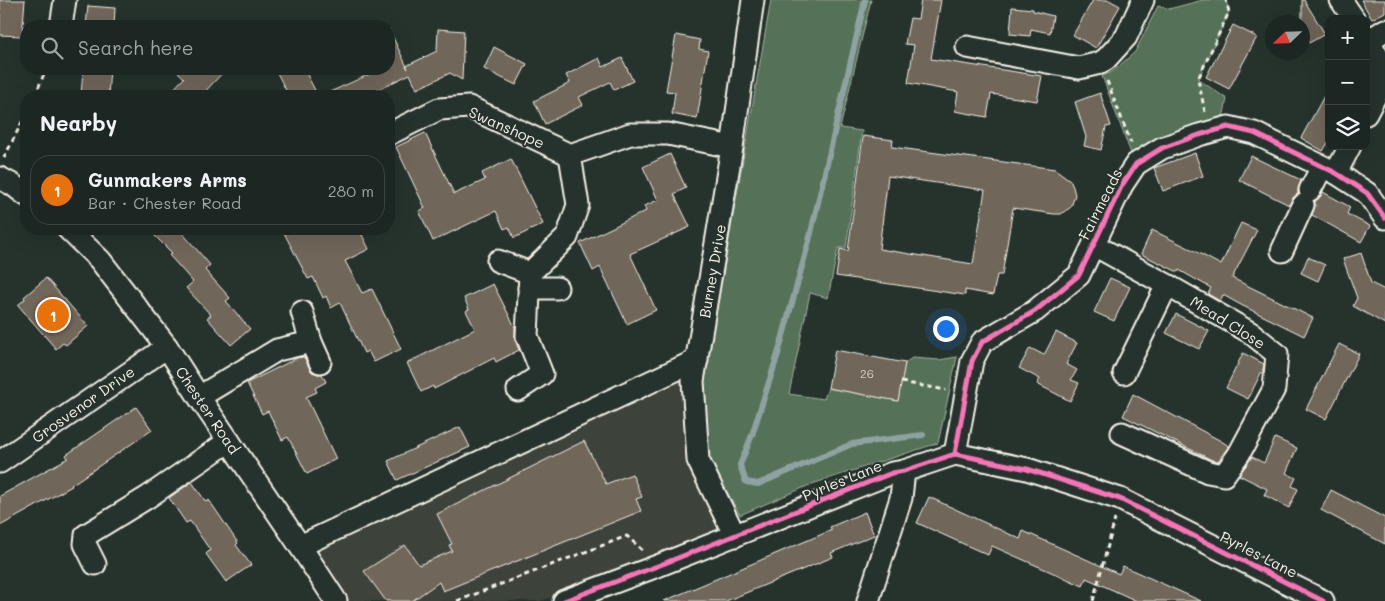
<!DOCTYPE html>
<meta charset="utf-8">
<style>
body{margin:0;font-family:Mali,sans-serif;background:#29322f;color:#f1f3f6}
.controls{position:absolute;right:15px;top:15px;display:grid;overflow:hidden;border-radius:10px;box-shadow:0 5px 20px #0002}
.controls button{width:45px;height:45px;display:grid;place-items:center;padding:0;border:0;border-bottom:1px solid #3a4340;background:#1c2622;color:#f1f3f6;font:25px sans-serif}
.compass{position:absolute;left:1265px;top:15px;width:45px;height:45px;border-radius:50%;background:#1c2622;box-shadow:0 5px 20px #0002;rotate:247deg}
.you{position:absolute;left:945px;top:328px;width:18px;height:18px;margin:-12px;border:4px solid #fff;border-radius:50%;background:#1a73e8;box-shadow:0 0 0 8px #1a73e833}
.badge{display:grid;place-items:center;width:32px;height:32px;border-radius:50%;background:#ff9aa2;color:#fff;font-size:16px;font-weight:700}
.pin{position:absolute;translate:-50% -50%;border:2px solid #fff;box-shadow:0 1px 5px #0006}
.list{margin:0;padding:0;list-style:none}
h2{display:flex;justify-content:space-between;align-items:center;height:65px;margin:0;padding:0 20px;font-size:21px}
h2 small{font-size:16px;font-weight:400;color:#a0a5a5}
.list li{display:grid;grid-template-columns:32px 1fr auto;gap:15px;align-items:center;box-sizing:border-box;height:70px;margin:0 10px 10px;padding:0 10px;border:1px solid #3a4340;border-radius:20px}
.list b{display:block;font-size:19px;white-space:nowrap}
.list p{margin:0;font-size:16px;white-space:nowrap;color:#a0a5a5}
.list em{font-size:16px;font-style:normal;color:#a0a5a5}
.icon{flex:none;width:28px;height:28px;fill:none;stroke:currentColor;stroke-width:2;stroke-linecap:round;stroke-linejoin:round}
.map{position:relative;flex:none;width:1385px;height:601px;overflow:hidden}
.search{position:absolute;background:#1c2622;box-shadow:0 5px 20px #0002;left:20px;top:20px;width:375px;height:55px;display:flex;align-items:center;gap:12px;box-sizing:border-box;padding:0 18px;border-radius:20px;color:#a0a5a5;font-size:19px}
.panel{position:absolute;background:#1c2622;box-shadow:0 5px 20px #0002;left:20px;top:90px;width:375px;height:145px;border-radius:20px}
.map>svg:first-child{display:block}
.built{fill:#3c423a}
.green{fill:#547158;stroke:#a4b1a0}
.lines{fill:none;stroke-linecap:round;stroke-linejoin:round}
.stream{stroke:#8fa2a2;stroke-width:6}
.building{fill:#71665a;stroke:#f4f1e8;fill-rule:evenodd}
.minor-casing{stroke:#f4f1e8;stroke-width:25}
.path{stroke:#f4f1e8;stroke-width:3;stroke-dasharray:5 4;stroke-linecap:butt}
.minor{stroke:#26332d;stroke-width:21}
.cycleway-casing{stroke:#26332d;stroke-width:8}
.cycleway{stroke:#fb73b8;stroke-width:5}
.labels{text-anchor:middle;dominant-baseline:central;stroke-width:4;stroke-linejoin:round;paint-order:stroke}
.number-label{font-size:12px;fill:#d3cec4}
.street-label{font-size:15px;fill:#f4f1e8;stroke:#26332d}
</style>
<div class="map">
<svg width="1385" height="601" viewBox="0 0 1385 601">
<rect width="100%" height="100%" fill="#26332d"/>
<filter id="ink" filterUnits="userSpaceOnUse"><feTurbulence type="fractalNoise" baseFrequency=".02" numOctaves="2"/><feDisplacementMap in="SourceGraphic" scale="10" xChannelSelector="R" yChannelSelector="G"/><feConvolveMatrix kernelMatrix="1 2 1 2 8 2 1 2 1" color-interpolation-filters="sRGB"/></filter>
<g filter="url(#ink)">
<polygon class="built" points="697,360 698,460 735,536 660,565 540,601 344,601 300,546"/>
<g class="green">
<polygon points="771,0 871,0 840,128 862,131 846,248 838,248 828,298 810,293 789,394 824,399 828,388 898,401 905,363 912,358 939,360 957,357 938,443 812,484 740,515 706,455 704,382"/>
<polygon points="1203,0 1226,0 1229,12 1198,79 1227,99 1223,118 1157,139 1132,156 1102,76 1112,72 1135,52 1158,6 1169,9"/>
</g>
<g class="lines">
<polyline class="stream" points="865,0 809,241 778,354 752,435 740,465 746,482 758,484 852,444 923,435"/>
</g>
<g class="building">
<polygon points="0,0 25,0 22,36 0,35"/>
<polygon points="921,0 941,0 931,59 1042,76 1037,101 991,94 987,117 955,111 958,92 908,83 914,45 905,44 910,18 918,19"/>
<polygon points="1093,0 1109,0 1120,6 1096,48 1073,35"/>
<polygon points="1302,0 1304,0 1325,34 1309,43 1302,32"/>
<polygon points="1361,0 1385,0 1385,12 1372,19"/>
<polygon points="88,6 115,8 114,26 86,26"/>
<polygon points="1012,7 1033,9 1033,11 1053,16 1050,33 1031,29 1030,36 1010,34"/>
<polygon points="1233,25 1257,37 1229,89 1206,77"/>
<polygon points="389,29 408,69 406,66 437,51 438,29 464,31 462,80 450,73 417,89 410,74 377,90 380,96 321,96 370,74 368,69 389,69"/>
<polygon points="676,35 700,40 699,49 708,51 697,119 672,114 675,92 666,91"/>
<polygon points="494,47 527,64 516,85 484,69"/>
<polygon points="599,58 603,67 622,58 633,81 614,90 610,82 579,97 583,105 545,124 534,101 570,83 566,75"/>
<polygon points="83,69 110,69 108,96 81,96"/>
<polygon points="175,69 226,69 201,96 167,96 184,78"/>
<polygon points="275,69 304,69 318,96 289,96"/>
<polygon points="1329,87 1329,141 1323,151 1301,138"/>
<polygon points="1100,93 1111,126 1106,127 1101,150 1084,146 1086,137 1075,102"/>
<polygon points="425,133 454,194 485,180 482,173 511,159 543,224 514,238 509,227 504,229 496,211 433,241 419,211 425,208 396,147"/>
<path d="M863,136L893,140L892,147L1055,169L1070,180L1073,187L1075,195L1071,207L1061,214H1054L1013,208L1002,275H997L993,295L965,290V295L836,276L840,249L848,251ZM888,176L985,190L973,264L879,249Z"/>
<polygon points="1195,153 1203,176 1163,191 1154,168"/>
<polygon points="670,154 686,188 674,194 690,227 630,254 656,310 627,324 600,267 593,271 580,243 646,211 644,206 658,200 643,167"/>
<polygon points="1251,156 1301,180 1298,190 1298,194 1292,199 1289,205 1239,180"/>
<polygon points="1323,192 1350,207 1347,214 1370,226 1361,242 1312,215 1315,204 1315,201 1321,196"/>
<polygon points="1241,223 1257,230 1232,278 1313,318 1304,336 1241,305 1223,295 1220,301 1208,294 1211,288 1179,270 1178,272 1141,254 1152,230 1193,250 1221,265"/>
<polygon points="148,229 179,229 210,265 205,270 230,298 226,301 250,329 231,345 207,318 211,315 186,288 193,282 169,255 172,253"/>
<polygon points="282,229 359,229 369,249 345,261 362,293 372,289 401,349 374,362 368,351 364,353 340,303 331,308 326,296 323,298 313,277 308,279"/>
<polygon points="1361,253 1371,283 1385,290 1385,324 1353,306 1357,298 1343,259"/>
<polygon points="1308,257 1325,265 1318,281 1301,273"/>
<polygon points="46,278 88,326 66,345 63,343 56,349 18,305 25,299 24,297"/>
<polygon points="1110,278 1130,287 1114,321 1094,312"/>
<polygon points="493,284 515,327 515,340 519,350 496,362 494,358 434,389 433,386 421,392 407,363 475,329 466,311 469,309 464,298"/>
<polygon points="1176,314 1209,331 1199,349 1166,333"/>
<polygon points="1056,332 1077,343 1066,364 1077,370 1071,380 1079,383 1070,401 1037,384 1040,379 1019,368 1030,348 1044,355"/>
<polygon points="1339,344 1359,354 1326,419 1306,409"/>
<polygon points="835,350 905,363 898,401 828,388"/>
<polygon points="1243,353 1264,364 1263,369 1248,399 1226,388"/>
<polygon points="304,357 309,367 312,372 318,374 322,374 326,382 315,388 317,392 306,397 336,459 307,474 288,437 282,440 268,411 262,414 247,383 297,358"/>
<polygon points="1133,394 1221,441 1229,446 1228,447 1218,461 1212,460 1123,416"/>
<polygon points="136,407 152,430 71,485 72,486 0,526 0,496 68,458 66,455"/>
<polygon points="460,427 470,447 397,480 388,461"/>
<polygon points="1275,438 1297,448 1286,473 1296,478 1292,486 1298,489 1289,508 1264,495 1267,489 1239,475 1252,457 1264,463"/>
<polygon points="584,441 606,484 632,474 642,497 636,499 641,511 443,591 439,582 412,601 386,601 364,571 405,545 419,565 452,551 449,545 452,544 437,514"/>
<polygon points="192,482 206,502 209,500 238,543 236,545 251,565 226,582 206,554 210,550 190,521 186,523 169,498"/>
<polygon points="1331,490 1385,518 1385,544 1321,510"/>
<polygon points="929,497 1020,539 1023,531 1119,574 1123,566 1201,601 1137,601 1086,578 1083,586 992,546 988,555 917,523"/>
<polygon points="865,512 874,535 831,553 833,557 726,601 664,601 832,530 830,527"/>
</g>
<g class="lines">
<g class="minor-casing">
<g id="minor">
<polyline points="1341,0 1354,19"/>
<polyline points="61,26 65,0"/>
<polyline points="1366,35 1380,61 1379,89 1366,114"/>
<polyline points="1370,40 1385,30"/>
<polyline points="967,47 1079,68 1100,63 1106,59 1126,37 1143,0"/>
<polyline points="389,134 439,109 469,107 570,155 630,134 668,134 732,147"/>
<polyline points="1336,173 1350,146"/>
<polyline points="0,178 13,185 26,195"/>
<polyline points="1310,190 1322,167"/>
<polyline points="68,229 100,260 167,347 199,397 300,546 336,601"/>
<polyline points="1094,245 1167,285 1251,333 1277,354 1274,389 1239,454 1224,475 1208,472 1122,433"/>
<polyline points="1282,251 1303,205"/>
<polyline points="498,261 530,273"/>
<polyline points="530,273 567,237 578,205 570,155"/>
<polyline points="529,288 557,288"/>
<polyline points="302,312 311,342"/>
<polyline points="1124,373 1167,285"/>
<polyline points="518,390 542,374 527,336 530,273"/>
<polyline points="199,397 277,350 311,342 320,362"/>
<polyline points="955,454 972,361 982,342 1035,311 1079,275 1122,185 1136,164 1162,148 1199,135 1228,127 1254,133 1336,173 1367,193 1385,218"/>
<polyline points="0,462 167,347"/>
<polyline points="735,536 698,460 693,381 732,147 753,0"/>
<polyline points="300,546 697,360"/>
<polyline points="95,564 85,544 86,535 148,497 229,441"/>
<polyline points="564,601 660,565 892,473 904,471 955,454 1027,469 1120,499 1323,601"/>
<polyline points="868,601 901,498 904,471"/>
</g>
</g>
<g class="path">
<polyline points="1107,81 1131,143"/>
<polyline points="35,96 46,69"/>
<polyline points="1205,112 1198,79 1229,12 1226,0"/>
<polyline points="4,158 26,114"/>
<polyline points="901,382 946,390"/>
<polyline points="457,601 627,536 642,550"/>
<polyline points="1093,601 1115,519"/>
</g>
<use href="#minor" class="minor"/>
<g class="cycleway-casing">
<g id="cycleway">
<polyline points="955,454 972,361 982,342 1035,311 1079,275 1122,185 1136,164 1162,148 1199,135 1228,127 1254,133 1336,173 1367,193 1385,218"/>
<polyline points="564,601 660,565 892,473 904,471 955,454 1027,469 1120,499 1323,601"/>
</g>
</g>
<use href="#cycleway" class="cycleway"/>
</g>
</g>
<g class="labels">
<g class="number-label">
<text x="867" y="373">26</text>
</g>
<g class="street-label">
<text transform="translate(507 127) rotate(24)">Swanshope</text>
<text transform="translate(1100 204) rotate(-63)">Fairmeads</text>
<text transform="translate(712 271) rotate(-80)">Burney Drive</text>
<text transform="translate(1228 322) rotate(32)">Mead Close</text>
<text transform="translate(83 404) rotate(-35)">Grosvenor Drive</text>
<text transform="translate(208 410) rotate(56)">Chester Road</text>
<text transform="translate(842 480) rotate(-22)">Pyrles Lane</text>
<text transform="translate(1259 554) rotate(27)">Pyrles Lane</text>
</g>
</g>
</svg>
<div class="controls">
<button>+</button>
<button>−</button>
<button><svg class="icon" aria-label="layers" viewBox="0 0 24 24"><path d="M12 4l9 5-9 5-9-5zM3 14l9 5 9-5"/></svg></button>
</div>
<svg class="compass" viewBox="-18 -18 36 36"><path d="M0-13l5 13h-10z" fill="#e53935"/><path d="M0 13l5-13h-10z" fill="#a0a5a5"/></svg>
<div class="you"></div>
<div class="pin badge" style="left:53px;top:315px;background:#e8710a">1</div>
<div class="search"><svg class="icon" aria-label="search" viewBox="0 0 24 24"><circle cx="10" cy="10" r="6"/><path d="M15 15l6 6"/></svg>Search here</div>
<section class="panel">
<h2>Nearby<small></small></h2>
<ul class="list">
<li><span class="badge" style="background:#e8710a">1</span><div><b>Gunmakers Arms</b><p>Bar · Chester Road</p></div><em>280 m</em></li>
</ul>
</section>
</div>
